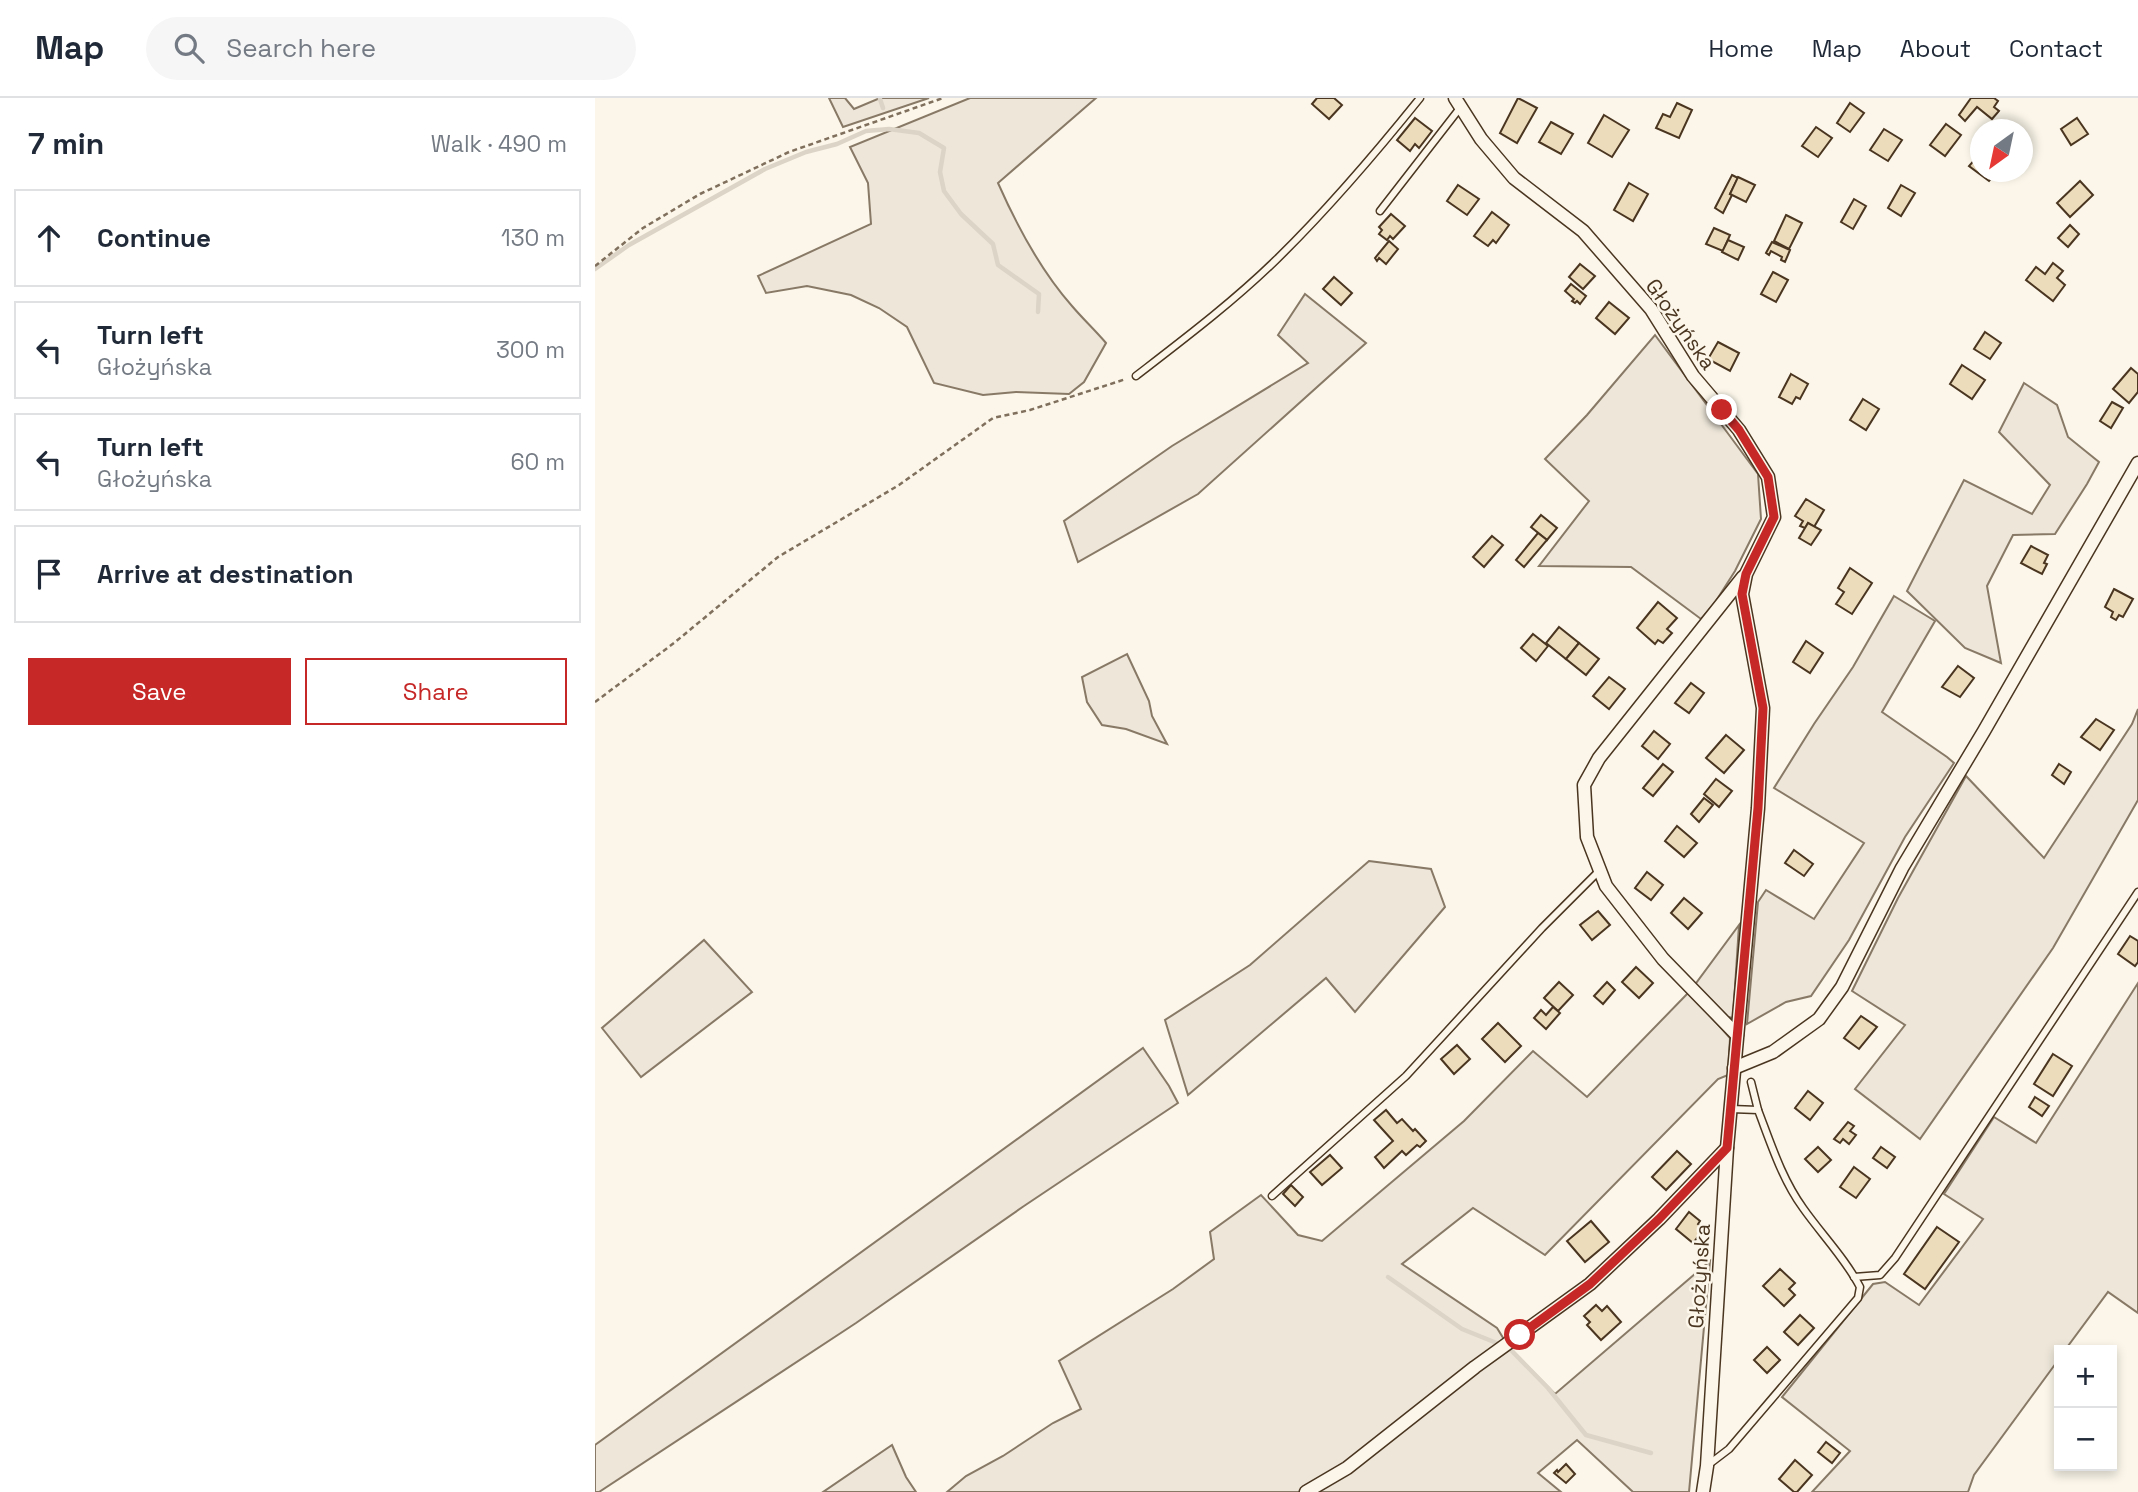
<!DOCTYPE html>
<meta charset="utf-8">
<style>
body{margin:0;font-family:"Space Grotesk",sans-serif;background:#f6f6f7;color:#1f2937}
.controls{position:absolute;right:21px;bottom:21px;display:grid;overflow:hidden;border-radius:0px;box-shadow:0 4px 10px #0003}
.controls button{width:63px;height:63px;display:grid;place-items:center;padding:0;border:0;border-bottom:2px solid #e0e1e3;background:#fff;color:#1f2937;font:35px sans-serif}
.compass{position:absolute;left:1375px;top:21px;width:63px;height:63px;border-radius:50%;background:#fff;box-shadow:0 4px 10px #0003;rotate:213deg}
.stop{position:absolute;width:21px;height:21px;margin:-16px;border:5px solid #c62828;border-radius:50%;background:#fff}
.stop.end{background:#c62828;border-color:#fff;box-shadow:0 2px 7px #0008}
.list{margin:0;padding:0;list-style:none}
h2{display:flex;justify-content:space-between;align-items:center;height:91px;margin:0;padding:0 28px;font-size:30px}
h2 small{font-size:23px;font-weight:400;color:#747a83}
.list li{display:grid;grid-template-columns:46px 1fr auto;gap:21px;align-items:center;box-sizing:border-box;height:98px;margin:0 14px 14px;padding:0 14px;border:2px solid #e0e1e3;border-radius:0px}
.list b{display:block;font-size:26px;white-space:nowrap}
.list p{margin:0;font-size:23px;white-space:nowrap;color:#747a83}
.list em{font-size:23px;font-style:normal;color:#747a83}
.actions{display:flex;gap:14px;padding:21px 28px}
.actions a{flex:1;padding:16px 0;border:2px solid #c62828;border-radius:0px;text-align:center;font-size:24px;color:#c62828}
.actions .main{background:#c62828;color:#fff}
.icon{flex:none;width:38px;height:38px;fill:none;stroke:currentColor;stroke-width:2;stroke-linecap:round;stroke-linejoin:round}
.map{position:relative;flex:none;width:1543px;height:1394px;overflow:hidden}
header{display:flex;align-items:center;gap:42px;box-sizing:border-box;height:98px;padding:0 35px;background:#fff;border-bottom:2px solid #e0e1e3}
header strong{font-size:33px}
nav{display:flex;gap:38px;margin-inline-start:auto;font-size:24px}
.search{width:490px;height:63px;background:#f6f6f7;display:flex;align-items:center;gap:18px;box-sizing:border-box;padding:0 24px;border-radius:38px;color:#747a83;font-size:26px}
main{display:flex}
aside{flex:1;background:#fff}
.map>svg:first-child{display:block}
.green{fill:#ede6d9;stroke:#887966;stroke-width:2}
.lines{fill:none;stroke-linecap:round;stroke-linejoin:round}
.stream{stroke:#dcd4c6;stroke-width:4.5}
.building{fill:#ecdcbc;stroke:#4a3520;stroke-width:2}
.service-casing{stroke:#4a3520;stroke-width:9}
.minor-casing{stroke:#4a3520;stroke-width:15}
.path{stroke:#7f6f5c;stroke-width:2.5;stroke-dasharray:5 3.5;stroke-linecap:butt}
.service{stroke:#fbf6e9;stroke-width:6}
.minor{stroke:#fbf6e9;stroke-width:12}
.route{stroke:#c62828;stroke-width:9}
.labels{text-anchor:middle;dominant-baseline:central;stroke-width:5;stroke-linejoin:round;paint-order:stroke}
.street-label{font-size:21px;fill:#4a3520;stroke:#fbf6e9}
</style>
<header>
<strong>Map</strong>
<div class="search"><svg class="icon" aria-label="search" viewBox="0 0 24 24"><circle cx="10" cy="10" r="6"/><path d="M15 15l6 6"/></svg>Search here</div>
<nav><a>Home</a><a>Map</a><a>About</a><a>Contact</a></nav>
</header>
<main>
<aside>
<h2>7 min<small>Walk · 490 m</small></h2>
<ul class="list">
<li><svg class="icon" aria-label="ahead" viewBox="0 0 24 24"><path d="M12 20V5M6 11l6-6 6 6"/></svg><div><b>Continue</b></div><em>130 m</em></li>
<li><svg class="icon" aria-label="left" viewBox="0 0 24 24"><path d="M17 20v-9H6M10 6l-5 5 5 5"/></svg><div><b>Turn left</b><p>Głożyńska</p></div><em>300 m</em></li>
<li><svg class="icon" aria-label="left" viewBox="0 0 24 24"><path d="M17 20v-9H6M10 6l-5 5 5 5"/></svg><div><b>Turn left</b><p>Głożyńska</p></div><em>60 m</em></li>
<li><svg class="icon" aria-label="arrive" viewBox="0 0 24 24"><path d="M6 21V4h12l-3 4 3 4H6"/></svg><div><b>Arrive at destination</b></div></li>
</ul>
<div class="actions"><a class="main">Save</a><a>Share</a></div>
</aside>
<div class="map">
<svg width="1543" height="1394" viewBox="0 0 1543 1394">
<rect width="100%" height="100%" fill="#fbf6e9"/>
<g class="green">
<polygon points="234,0 250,0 259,11 285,0 334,0 248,29"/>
<path d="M375,0H501L403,85C422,128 446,173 477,208C488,221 500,232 511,245L489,284L474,296L421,294L388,297L339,285L312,229L284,210L256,197L212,188L171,195L163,178L276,126L273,85L255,49Z"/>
<polygon points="710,196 771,245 603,396 483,464 469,423 577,348 713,265 683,237"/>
<polygon points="1060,237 1163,376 1166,421 1140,473 1119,506 1106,521 1036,469 944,468 994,403 950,361 992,317"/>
<polygon points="1429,285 1462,307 1473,339 1504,364 1492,386 1460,436 1418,437 1392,488 1406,565 1370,550 1312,493 1369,382 1437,416 1455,387 1404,334"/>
<polygon points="1299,498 1340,523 1287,614 1352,659 1359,665 1310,739 1254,842 1216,898 1191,904 1152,926 1163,804 1171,792 1219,821 1269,745 1179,690 1219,626 1258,569"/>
<polygon points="532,556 554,603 557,618 572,646 531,631 507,627 492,604 487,579"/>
<polygon points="1543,611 1543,702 1458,850 1325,1041 1260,991 1310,927 1257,893 1303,800 1371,678 1449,760 1537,626"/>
<polygon points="774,763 836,771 850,809 760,914 731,880 593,997 570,922 655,867"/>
<polygon points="1144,827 1138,920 1128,918 1099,888"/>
<polygon points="109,842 157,894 46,979 7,930"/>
<polygon points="1543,885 1543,1215 1513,1194 1470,1252 1464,1252 1464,1261 1379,1377 1373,1394 1217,1394 1255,1353 1187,1299 1278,1186 1290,1184 1324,1207 1388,1121 1349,1096 1399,1019 1441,1045"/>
<polygon points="1094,894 1135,940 1133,977 1123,981 950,1157 878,1110 807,1166 902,1230 915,1251 960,1296 1115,1163 1094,1394 1038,1394 982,1342 943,1375 966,1394 352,1394 371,1378 408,1358 458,1325 486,1311 464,1263 578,1191 619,1161 615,1134 666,1097 703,1137 727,1143 869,1023 938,953 992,999"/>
<polygon points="548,950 574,988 583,1005 429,1108 261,1225 4,1394 0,1394 0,1347"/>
<polygon points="297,1347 311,1379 321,1394 228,1394"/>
</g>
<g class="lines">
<g class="stream">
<polyline points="285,1 288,10"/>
<polyline points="0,171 34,147 170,71 211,54 242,46 271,33 294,31 324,35 349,50 345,74 349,93 366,116 398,146 403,167 444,196 443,214"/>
<polyline points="793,1179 867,1231 904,1246"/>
<polyline points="915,1251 953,1290 991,1337 1056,1355"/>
</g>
</g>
<g class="building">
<polygon points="722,0 739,0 747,7 734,21 717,6"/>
<polygon points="923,0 942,10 922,45 905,35"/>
<polygon points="1376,0 1399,0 1403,3 1399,9 1404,13 1397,21 1382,9 1370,23 1364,17"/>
<polygon points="1082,5 1097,12 1084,40 1061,30 1068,16 1075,19"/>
<polygon points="1255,5 1269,15 1255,34 1242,25"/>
<polygon points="1009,17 1034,32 1017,59 993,45"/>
<polygon points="820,20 837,33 824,50 820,46 815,53 802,42"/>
<polygon points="1482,20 1493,36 1476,47 1466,31"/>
<polygon points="956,24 978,36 966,56 944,44"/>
<polygon points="1351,26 1366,37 1350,58 1335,47"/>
<polygon points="1221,29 1237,40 1223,59 1207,48"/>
<polygon points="1289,31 1307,42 1293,63 1275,52"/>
<polygon points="1382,59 1386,62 1386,74 1397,74 1400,76 1394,83 1374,68"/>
<polygon points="1137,77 1143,80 1135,96 1137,97 1128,115 1120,110"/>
<polygon points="1143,79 1160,87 1151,104 1135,96"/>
<polygon points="1485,83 1498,97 1475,119 1462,105"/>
<polygon points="1034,85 1053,96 1038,123 1019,112"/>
<polygon points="863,87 884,101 872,117 852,103"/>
<polygon points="1306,87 1320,95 1306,118 1293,110"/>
<polygon points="1259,101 1271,108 1258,131 1246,124"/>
<polygon points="897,114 914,127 901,145 898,142 893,148 879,138"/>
<polygon points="796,116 810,128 798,141 795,138 792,142 784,136 787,132 784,129"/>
<polygon points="1191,117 1207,125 1194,151 1179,143"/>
<polygon points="1475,127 1484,136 1473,149 1463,140"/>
<polygon points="1119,130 1135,137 1128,153 1111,146"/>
<polygon points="1133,142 1149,149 1143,162 1127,154"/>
<polygon points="794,143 803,151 791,166 784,160 782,163 780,160"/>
<polygon points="1177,144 1195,152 1190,164 1186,162 1187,159 1176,153 1174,157 1171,155"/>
<polygon points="1458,165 1468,173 1462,180 1470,187 1458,203 1431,182 1441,169 1450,176"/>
<polygon points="985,166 1000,178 988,191 974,179"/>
<polygon points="1178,174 1193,182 1181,204 1166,196"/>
<polygon points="739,179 757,195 746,207 728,191"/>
<polygon points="976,186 991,198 985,206 982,203 980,205 977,203 979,201 970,193"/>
<polygon points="1014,204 1034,220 1020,236 1001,220"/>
<polygon points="1390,234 1406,245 1395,261 1379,251"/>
<polygon points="1123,244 1144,255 1135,273 1113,261"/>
<polygon points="1367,267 1390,282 1377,301 1355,286"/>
<polygon points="1536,270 1543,276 1543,294 1534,305 1518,291"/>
<polygon points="1196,276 1213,286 1205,301 1201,299 1197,306 1184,299"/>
<polygon points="1268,301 1284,311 1271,332 1255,322"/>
<polygon points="1517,304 1528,310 1516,330 1505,323"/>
<polygon points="1211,401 1229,412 1219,429 1213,425 1210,430 1205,428 1208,423 1200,418"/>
<polygon points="946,417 962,430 952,442 936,429"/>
<polygon points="1213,425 1226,432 1216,447 1204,440"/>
<polygon points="943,435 952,442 929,469 921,462"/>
<polygon points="897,438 908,447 889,469 878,459"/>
<polygon points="1436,448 1453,457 1449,465 1452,466 1447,476 1426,465"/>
<polygon points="1255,470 1277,485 1257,516 1241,506 1249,494 1243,490"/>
<polygon points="1519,491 1538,501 1528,519 1524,517 1521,522 1516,519 1518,514 1510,509"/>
<polygon points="1063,504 1082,520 1072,531 1077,535 1068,545 1063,542 1060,546 1042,530"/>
<polygon points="964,529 984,545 971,561 951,545"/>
<polygon points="938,536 953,548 941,563 926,550"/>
<polygon points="1211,543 1228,555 1215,575 1198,564"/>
<polygon points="984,545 1004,561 991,577 971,561"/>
<polygon points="1363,568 1379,580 1365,599 1347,589"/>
<polygon points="1014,579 1030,591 1014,611 998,598"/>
<polygon points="1096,585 1109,595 1094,615 1080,605"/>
<polygon points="1501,621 1519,632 1505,652 1486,639"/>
<polygon points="1059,633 1075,646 1063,661 1047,648"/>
<polygon points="1131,637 1149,652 1129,675 1111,660"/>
<polygon points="1068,666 1078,674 1058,698 1048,690"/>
<polygon points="1464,666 1476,674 1469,686 1457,677"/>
<polygon points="1121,681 1137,693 1124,709 1109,696"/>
<polygon points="1109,700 1118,707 1104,724 1096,716"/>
<polygon points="1082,728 1102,745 1089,759 1070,743"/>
<polygon points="1199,752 1218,766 1209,778 1190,765"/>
<polygon points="1052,774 1068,787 1056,802 1040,790"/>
<polygon points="1089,800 1107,815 1093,831 1076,815"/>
<polygon points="1003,813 1015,827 997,842 985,827"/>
<polygon points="1535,838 1543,843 1543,864 1540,868 1523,856"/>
<polygon points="1041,869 1058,885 1044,900 1027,884"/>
<polygon points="964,884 978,897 963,913 949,900"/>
<polygon points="1012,884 1020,892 1008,906 999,898"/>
<polygon points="958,909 965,915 951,931 939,920 946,912 951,917"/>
<polygon points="1266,918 1282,929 1264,951 1249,940"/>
<polygon points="903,925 926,948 910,964 887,941"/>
<polygon points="862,947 875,961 859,976 846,961"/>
<polygon points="1458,956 1477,968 1458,998 1439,986"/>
<polygon points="1213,993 1228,1005 1215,1022 1200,1010"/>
<polygon points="1440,999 1454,1008 1447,1018 1434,1009"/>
<polygon points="791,1012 802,1025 807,1021 818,1033 820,1031 831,1043 825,1049 822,1047 811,1057 807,1053 789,1070 780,1059 798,1043 779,1022"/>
<polygon points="1253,1024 1259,1028 1255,1033 1261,1037 1254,1046 1248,1041 1245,1045 1239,1041"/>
<polygon points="1223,1049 1236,1062 1223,1074 1210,1061"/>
<polygon points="1286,1049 1300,1059 1292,1070 1278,1060"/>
<polygon points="1082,1053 1096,1066 1071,1092 1057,1079"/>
<polygon points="735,1057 747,1070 727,1087 715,1074"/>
<polygon points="1259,1069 1275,1081 1261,1100 1245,1089"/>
<polygon points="696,1087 708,1099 700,1108 688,1096"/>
<polygon points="1094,1114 1105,1123 1103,1126 1109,1131 1098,1145 1081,1131"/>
<polygon points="996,1123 1014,1144 990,1164 972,1143"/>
<polygon points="1342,1129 1364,1144 1330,1191 1309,1176"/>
<polygon points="1185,1171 1200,1185 1194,1191 1200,1197 1189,1208 1168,1188"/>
<polygon points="1001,1207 1007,1213 1012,1208 1026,1224 1006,1242 992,1227 995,1224 989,1218"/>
<polygon points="1205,1217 1219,1230 1203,1247 1189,1234"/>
<polygon points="1172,1249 1185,1262 1172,1275 1159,1262"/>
<polygon points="1231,1344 1245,1355 1237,1365 1223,1354"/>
<polygon points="1200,1362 1217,1377 1202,1394 1199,1394 1184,1381"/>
<polygon points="971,1366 980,1376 971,1385 959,1375 962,1372 963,1374"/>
</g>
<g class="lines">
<g class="service-casing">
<g id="service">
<polyline points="785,113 865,10"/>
<path d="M541,278C589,241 638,204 682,161C733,111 780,56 825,0"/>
<polyline points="1156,984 1163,1012"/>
<polyline points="677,1098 811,978 947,830 1005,772"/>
<polyline points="1259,1179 1285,1177 1300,1160 1543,794"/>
<path d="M1113,1367L1134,1351L1263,1200L1265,1189C1250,1160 1227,1137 1208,1110C1187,1081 1176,1046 1163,1012L1136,1011"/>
</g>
</g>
<g class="minor-casing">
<g id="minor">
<polyline points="860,0 886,41 919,80 988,133 1056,211 1098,278 1144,332 1173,379 1179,419 1151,476 1147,496 1168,610 1163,710 1132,1050 1112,1368 1108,1394"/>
<polyline points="1142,937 1068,861 1011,788 992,739 989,687 1004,660 1148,479"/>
<polyline points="1139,970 1178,954 1224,921 1247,889 1307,770 1389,633 1543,365"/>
<polyline points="711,1394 752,1370 880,1269 995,1186 1064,1121 1132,1050"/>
</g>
</g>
<g class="path">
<polyline points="0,168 48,130 105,96 194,54 348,0"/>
<polyline points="0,604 79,545 183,459 304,387 398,320 435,312 531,281"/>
</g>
<use href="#service" class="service"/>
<use href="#minor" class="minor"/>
</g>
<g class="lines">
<polyline class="route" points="925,1237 995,1186 1064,1121 1132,1050 1163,710 1168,610 1147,496 1151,476 1179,419 1173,379 1144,332 1127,312"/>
</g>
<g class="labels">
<g class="street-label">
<text transform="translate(1086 226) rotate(55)">Głożyńska</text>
<text transform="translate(1104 1178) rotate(-86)">Głożyńska</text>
</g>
</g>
</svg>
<div class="controls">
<button>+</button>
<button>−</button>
</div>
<svg class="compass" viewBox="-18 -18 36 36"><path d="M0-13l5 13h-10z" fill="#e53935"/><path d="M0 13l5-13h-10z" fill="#747a83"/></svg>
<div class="stop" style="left:925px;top:1237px"></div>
<div class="stop end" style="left:1127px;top:312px"></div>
</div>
</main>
